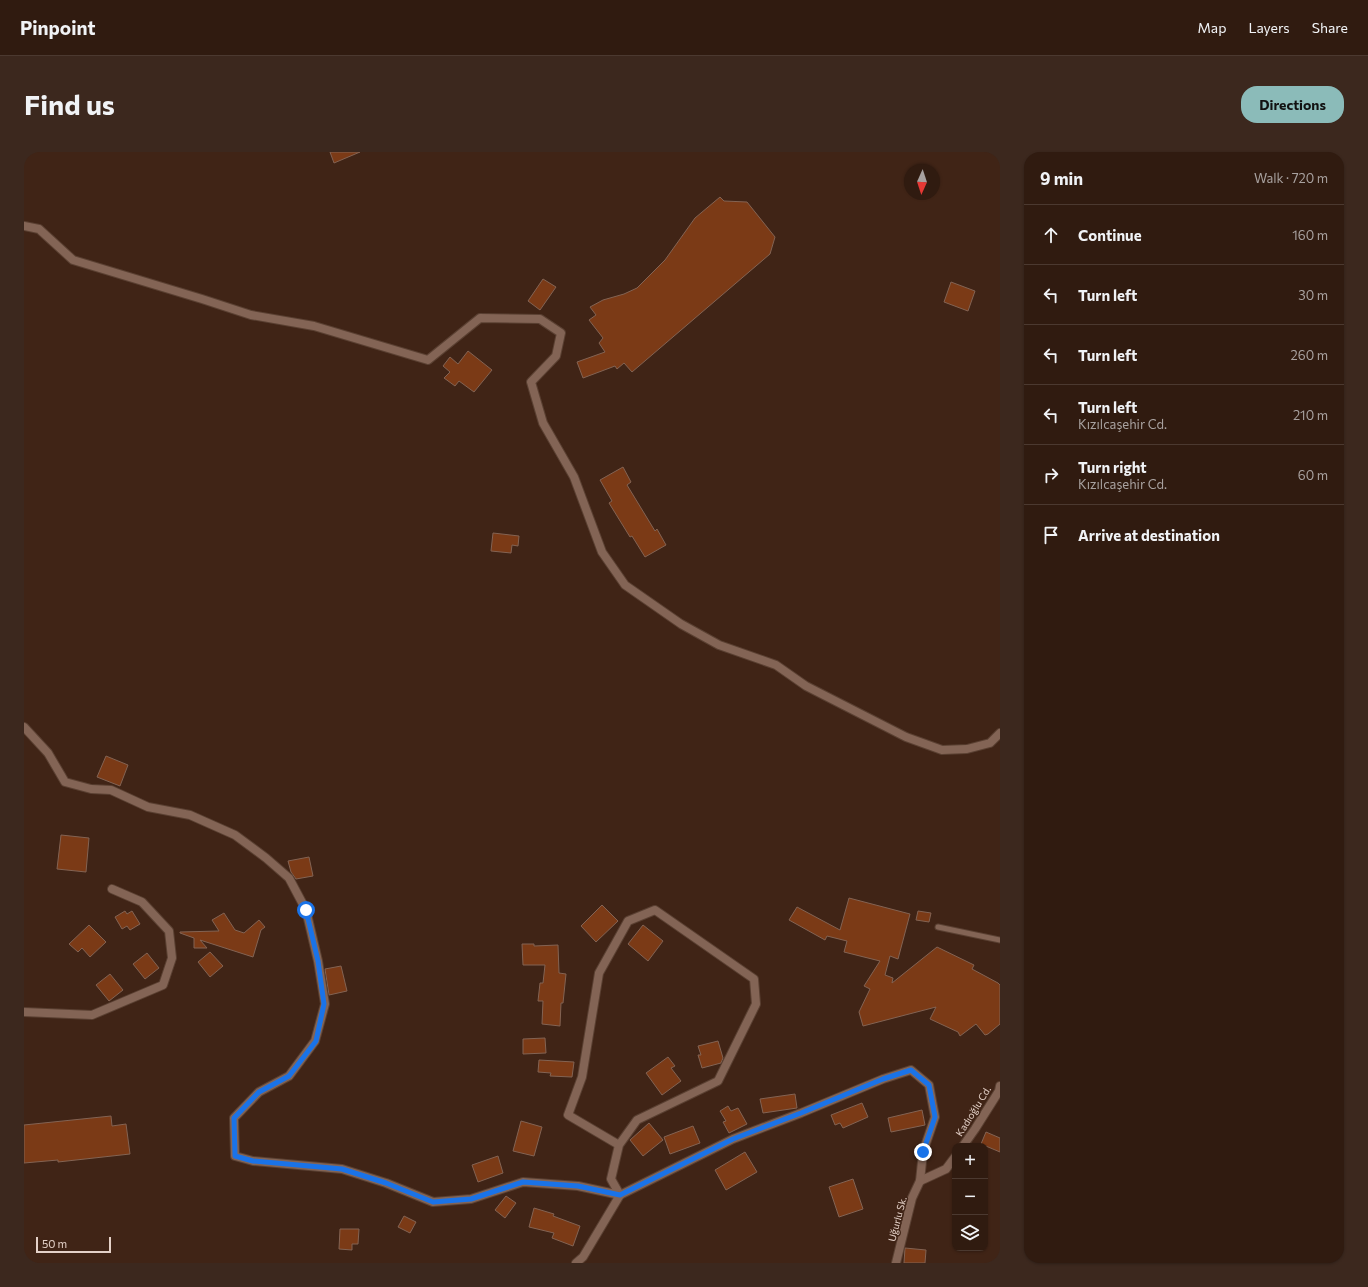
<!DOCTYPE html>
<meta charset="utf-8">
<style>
body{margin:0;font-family:Commissioner,sans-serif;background:#3c281e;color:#f1f3f6}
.controls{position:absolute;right:12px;bottom:12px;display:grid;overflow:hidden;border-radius:8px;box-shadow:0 1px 3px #0004}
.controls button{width:36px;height:36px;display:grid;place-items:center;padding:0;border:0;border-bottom:1px solid #4b3930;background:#301b10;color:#f1f3f6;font:20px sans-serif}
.compass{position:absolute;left:880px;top:12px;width:36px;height:36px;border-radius:50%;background:#301b10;box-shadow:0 1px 3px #0004;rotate:183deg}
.scale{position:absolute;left:12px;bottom:10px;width:75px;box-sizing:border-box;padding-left:4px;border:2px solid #e4d1c8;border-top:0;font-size:11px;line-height:14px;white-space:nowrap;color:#e4d1c8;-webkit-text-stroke:3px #402416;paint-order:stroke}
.stop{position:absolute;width:12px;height:12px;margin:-9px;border:3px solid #1a73e8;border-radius:50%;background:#fff}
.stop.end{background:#1a73e8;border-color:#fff;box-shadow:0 1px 4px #0008}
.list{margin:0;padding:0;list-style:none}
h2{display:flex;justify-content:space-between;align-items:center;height:52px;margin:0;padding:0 16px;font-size:17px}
h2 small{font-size:13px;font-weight:400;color:#a8a19f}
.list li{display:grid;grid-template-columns:26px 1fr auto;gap:12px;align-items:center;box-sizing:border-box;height:60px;padding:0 16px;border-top:1px solid #4b3930}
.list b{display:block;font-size:15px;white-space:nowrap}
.list p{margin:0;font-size:13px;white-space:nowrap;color:#a8a19f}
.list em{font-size:13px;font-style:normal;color:#a8a19f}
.icon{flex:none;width:22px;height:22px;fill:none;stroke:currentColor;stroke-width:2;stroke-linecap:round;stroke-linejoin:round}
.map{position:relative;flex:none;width:976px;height:1111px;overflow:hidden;border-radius:16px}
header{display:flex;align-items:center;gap:24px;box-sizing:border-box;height:56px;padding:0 20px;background:#301b10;border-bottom:1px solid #4b3930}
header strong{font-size:19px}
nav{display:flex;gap:22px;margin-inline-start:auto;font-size:14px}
.intro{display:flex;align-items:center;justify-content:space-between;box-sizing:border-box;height:96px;padding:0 24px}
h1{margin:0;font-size:28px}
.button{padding:10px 18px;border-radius:16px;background:#8bbbb9;color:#111;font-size:14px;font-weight:700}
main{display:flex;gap:24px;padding:0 24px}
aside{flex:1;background:#301b10;border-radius:16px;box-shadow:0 1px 3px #0004}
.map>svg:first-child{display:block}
.building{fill:#7b3a16;stroke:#836353}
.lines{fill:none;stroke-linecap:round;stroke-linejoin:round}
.lane-casing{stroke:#5a4032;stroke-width:7}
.street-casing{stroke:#5a4032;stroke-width:10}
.lane{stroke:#836455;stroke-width:5}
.street{stroke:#836455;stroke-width:8}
.route{stroke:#1a73e8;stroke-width:5}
.labels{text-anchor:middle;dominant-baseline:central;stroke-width:3;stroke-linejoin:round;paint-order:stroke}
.street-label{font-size:10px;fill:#e4d1c8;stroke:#402416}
</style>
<header>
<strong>Pinpoint</strong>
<nav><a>Map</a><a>Layers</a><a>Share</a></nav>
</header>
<div class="intro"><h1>Find us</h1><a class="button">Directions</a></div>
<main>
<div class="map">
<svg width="976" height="1111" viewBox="0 0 976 1111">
<rect width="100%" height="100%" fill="#402416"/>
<g class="building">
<polygon points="306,0 336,0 310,11"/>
<polygon points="696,45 700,49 723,50 751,85 746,102 608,220 600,211 593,217 591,214 559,226 553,210 581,200 575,191 579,186 565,168 572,163 566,155 579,148 600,142 613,136 641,108 671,66"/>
<polygon points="519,127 532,135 516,158 504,149"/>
<polygon points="927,130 951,139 944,159 920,150"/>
<polygon points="444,199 468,218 450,240 435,229 431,234 420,226 426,220 419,214 426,205 434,212"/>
<polygon points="599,315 607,330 603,333 631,379 633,377 642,393 621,405 608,384 606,385 585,351 588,349 576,328"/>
<polygon points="469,381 495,384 494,394 488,393 487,401 467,399"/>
<polygon points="82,604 104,613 96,634 73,625"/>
<polygon points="37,683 65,686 62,720 33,717"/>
<polygon points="285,705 289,724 272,727 267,720 264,709"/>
<polygon points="825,746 886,762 874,807 866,804 861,823 869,826 868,831 913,795 950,813 948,817 974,831 976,833 976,872 964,882 961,883 952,872 936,884 934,880 906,867 912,855 839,874 835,860 846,837 840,834 856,809 820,800 823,789 803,784 801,788 765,768 773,755 816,778"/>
<polygon points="578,753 594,769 572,790 557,774"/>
<polygon points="101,759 103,762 108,759 116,772 106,778 103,774 98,777 91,765"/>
<polygon points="894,759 907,761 905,770 892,768"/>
<polygon points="200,761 211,778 220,781 235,768 241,775 237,778 229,805 176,788 183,796 170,796 170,786 156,781 156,780 195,779 188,768"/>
<polygon points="65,773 82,790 66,805 58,796 54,800 45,792"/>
<polygon points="619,773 639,789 624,809 604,792"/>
<polygon points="498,792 510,792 510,794 534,793 535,821 542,822 539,851 537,851 536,874 518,872 519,849 514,849 516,831 519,831 521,813 499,813"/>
<polygon points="186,800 199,814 186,825 174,810"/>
<polygon points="123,801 135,816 121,827 109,812"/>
<polygon points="317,814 323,839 305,843 301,817"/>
<polygon points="86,822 99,838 85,849 72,833"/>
<polygon points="521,886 522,901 499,902 499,887"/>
<polygon points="694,889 699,906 697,911 678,916 674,903 677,903 674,894"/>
<polygon points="644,905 651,914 647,916 657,929 638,943 622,921"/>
<polygon points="515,908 550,910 548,925 526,924 527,921 514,920"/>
<polygon points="771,942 773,956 739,961 736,947"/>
<polygon points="838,951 844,965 819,976 816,971 811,973 807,963"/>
<polygon points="704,954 707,959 714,956 723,972 705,981 699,970 702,969 696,959"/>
<polygon points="898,958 901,973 867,980 864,966"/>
<polygon points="87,964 88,974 102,972 106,1002 34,1010 34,1008 0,1011 0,973"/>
<polygon points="497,969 518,975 510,1004 489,999"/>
<polygon points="625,971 639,988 619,1004 606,988"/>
<polygon points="669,974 676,991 646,1002 640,985"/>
<polygon points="962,980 976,986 976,1000 957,992"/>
<polygon points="721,1000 733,1020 702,1038 691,1018"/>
<polygon points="474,1004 479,1021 454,1030 448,1013"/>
<polygon points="829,1027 839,1057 815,1065 805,1035"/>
<polygon points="482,1044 492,1051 481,1066 471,1058"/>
<polygon points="510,1056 530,1062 529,1064 556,1074 549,1094 528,1086 530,1081 505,1075"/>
<polygon points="380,1064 392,1070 386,1081 374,1075"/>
<polygon points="316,1077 335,1077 334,1092 328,1092 328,1098 315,1097"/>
<polygon points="881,1096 902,1098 901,1111 880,1111"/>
</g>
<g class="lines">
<g class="lane-casing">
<polyline id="lane" points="914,775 976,788"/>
</g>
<g class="street-casing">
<g id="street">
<polyline points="0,74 15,77 49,108 178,147 227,163 290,174 404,208 456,166 516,167 537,181 532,204 507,230 519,271 550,325 578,400 601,433 657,472 695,493 752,513 782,534 882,585 918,598 943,597 966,591 976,581"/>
<polyline points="0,575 24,601 41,630 67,637 87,638 124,655 166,663 211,683 242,706 265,726 282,758 294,809 301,852 291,889 265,924 235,940 210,966 211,1004 229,1009 318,1017 362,1031 409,1050 447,1047 499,1030 554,1034 596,1043"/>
<polyline points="0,860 68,863 139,833 148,806 145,779 118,750 88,737"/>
<polyline points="595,993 544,963 558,925 575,821 604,769 631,758 730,827 732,852 694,929 613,968 595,993 587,1027 596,1043"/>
<polyline points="939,994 951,977 975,939 976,934"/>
<polyline points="896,1029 922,1017 931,1005"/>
<polyline points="552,1111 559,1105 596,1043 709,987 777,961 859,927 887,918 905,933 911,965 899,1000 896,1029 888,1046 872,1111"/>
</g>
</g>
<use href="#lane" class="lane"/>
<use href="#street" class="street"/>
</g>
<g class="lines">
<polyline class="route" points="282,758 294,809 300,852 292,889 265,924 235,940 210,966 211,1004 229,1009 318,1017 362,1031 409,1050 447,1047 499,1030 554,1034 596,1043 709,987 777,961 859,927 887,918 905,933 911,965 899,1000"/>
</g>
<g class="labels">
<g class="street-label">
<text transform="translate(949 959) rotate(-58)">Kadıoğlu Cd.</text>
<text transform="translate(873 1067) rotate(-75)">Uğurlu Sk.</text>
</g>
</g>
</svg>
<div class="controls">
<button>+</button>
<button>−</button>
<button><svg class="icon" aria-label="layers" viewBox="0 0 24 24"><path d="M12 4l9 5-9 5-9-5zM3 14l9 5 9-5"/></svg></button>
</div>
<svg class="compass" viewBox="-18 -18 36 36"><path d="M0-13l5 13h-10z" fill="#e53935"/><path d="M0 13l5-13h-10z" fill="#a8a19f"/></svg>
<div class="scale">50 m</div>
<div class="stop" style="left:282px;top:758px"></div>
<div class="stop end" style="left:899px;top:1000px"></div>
</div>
<aside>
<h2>9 min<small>Walk · 720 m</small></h2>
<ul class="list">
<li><svg class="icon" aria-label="ahead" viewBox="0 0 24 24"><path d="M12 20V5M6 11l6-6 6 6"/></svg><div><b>Continue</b></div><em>160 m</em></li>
<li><svg class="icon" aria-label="left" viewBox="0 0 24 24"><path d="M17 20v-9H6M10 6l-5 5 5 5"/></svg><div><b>Turn left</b></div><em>30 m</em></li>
<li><svg class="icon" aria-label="left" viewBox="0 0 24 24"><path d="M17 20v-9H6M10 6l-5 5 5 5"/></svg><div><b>Turn left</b></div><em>260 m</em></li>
<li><svg class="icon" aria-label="left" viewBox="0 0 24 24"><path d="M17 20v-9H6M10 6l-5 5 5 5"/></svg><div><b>Turn left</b><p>Kızılcaşehir Cd.</p></div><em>210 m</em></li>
<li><svg class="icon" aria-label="right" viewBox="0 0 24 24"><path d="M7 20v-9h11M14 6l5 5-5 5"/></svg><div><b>Turn right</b><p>Kızılcaşehir Cd.</p></div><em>60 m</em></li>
<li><svg class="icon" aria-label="arrive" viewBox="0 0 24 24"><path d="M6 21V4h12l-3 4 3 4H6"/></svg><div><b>Arrive at destination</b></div></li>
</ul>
</aside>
</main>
